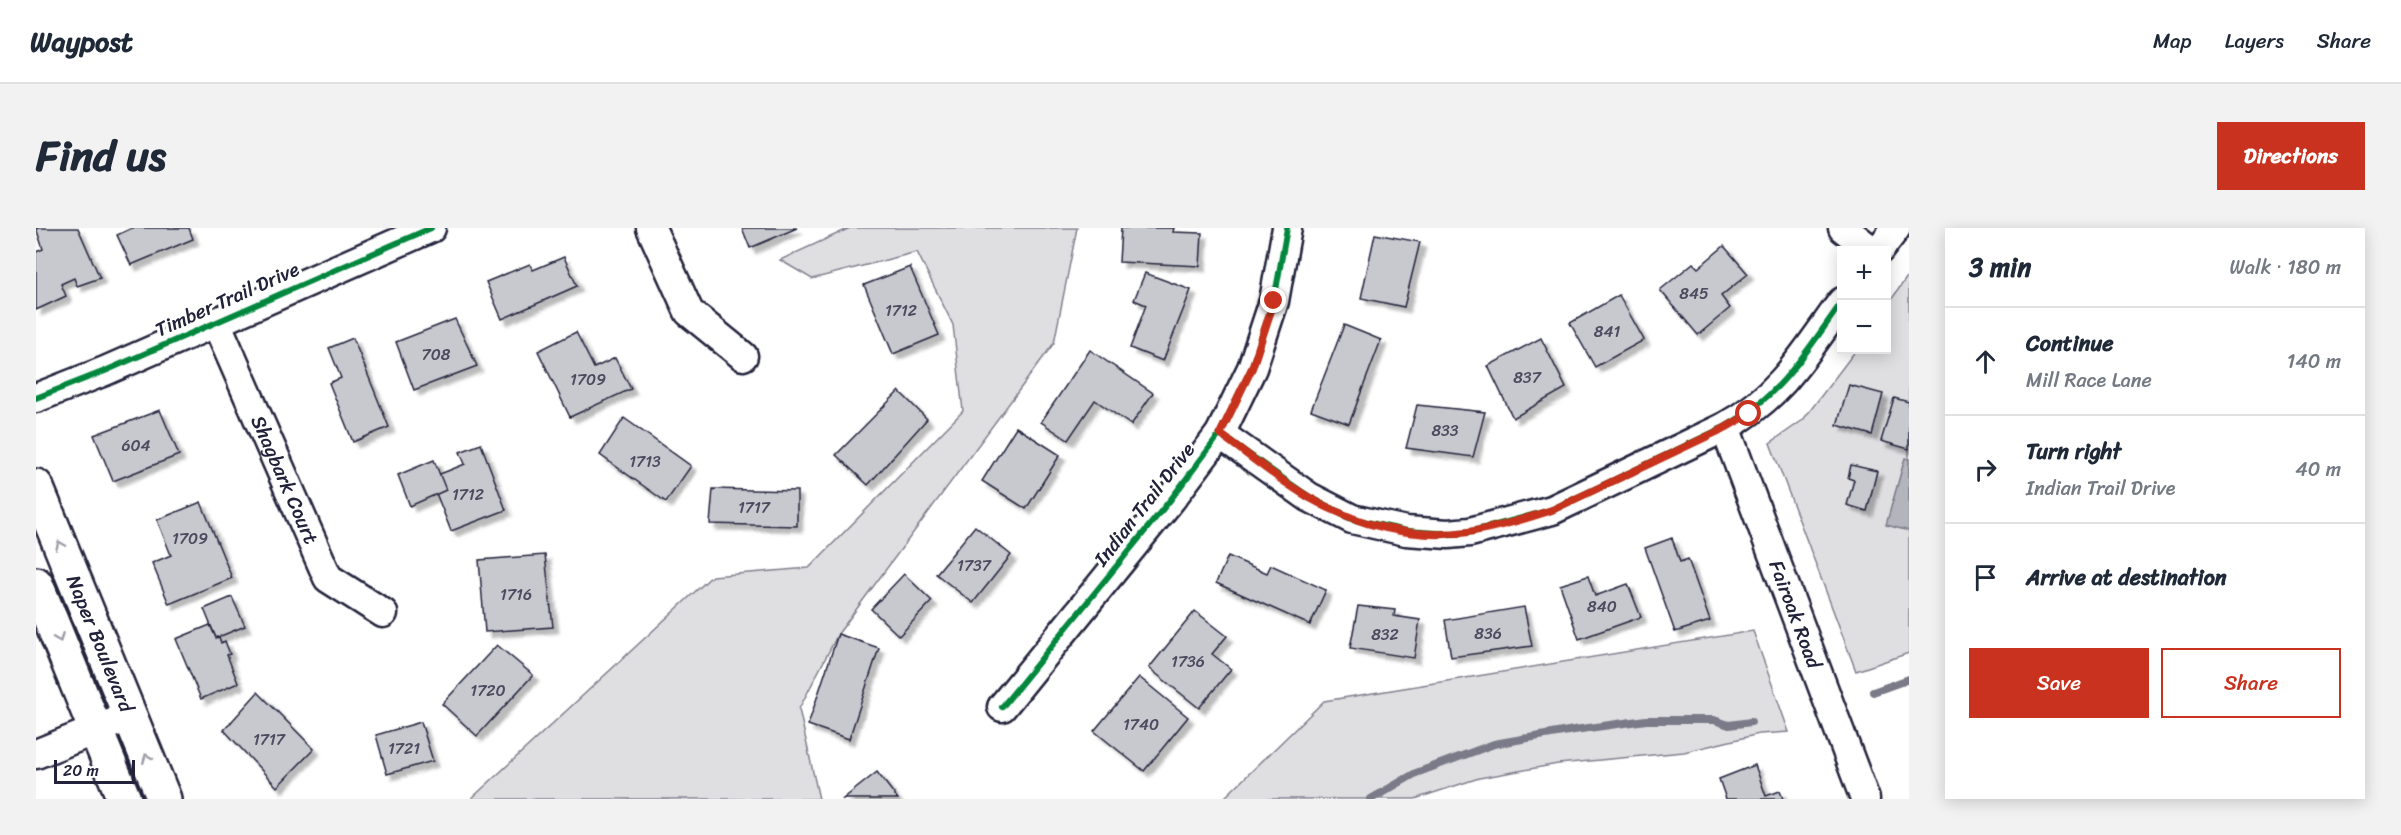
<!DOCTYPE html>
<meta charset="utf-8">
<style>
:root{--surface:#fff;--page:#f2f2f3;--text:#1f2937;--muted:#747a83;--line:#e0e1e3;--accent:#c8321e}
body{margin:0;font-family:Sriracha,sans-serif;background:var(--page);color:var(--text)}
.controls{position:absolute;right:18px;top:18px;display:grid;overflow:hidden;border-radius:0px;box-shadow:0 3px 15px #0003}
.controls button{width:54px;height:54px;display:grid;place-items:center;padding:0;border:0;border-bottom:2px solid var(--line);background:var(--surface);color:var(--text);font:30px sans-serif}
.scale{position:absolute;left:18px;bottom:15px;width:81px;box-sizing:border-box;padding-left:6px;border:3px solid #22223b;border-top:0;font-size:16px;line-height:21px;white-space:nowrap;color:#22223b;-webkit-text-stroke:4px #fff;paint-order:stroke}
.stop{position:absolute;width:18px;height:18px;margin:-14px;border:4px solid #c8321e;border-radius:50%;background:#fff}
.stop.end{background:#c8321e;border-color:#fff;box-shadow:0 2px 6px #0008}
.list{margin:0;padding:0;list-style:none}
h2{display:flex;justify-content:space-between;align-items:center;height:78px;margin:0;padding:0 24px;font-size:26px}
h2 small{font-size:20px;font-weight:400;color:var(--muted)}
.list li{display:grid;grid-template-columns:39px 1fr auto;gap:18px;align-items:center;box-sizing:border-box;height:108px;padding:0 24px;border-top:2px solid var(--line)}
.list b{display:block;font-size:22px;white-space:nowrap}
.list p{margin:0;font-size:20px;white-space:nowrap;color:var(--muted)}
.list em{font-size:20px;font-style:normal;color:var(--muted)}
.actions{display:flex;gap:12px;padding:18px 24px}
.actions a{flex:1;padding:14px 0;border:2px solid var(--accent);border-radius:0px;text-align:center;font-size:21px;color:var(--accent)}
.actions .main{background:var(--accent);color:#fff}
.icon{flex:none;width:33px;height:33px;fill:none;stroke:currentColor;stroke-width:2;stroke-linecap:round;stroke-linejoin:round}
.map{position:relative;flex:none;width:1873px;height:571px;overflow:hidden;border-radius:0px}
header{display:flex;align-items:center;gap:36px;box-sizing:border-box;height:84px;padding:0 30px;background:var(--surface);border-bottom:2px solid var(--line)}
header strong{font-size:28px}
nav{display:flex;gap:33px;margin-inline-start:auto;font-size:21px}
.intro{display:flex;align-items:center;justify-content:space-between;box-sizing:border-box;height:144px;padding:0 36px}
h1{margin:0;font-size:42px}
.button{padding:15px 27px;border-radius:0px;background:var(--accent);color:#fff;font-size:21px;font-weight:700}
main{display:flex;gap:36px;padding:0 36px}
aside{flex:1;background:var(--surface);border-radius:0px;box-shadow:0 3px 15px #0003}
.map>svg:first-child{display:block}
.green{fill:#dfdfe2;stroke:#80808e;stroke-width:1.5}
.water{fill:#b4b4bc;stroke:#7a7a88;stroke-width:1.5}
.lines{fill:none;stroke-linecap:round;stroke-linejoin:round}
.stream{stroke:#7a7a88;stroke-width:8}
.building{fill:#c8c8cf;stroke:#22223b;stroke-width:1.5;filter:url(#shadow)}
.street-casing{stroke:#22223b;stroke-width:33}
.secondary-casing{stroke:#22223b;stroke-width:38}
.street{stroke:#fff;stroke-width:28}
.secondary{stroke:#fff;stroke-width:33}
.cycleway-casing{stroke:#fff;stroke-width:10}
.cycleway{stroke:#00873e;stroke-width:6}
.oneway{stroke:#9c9ca7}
.route{stroke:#c8321e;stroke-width:8}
.labels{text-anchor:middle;stroke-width:6;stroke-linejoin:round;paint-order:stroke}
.number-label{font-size:16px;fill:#4c4c60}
.street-label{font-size:20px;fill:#22223b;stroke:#fff}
</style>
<header>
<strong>Waypost</strong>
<nav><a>Map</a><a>Layers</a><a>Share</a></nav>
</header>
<div class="intro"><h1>Find us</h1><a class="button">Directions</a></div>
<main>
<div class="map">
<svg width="1873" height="571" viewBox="0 0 1873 571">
<defs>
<filter id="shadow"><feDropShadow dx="5.5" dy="5.5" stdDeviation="1.5" flood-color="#0004"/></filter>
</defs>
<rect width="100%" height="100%" fill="#fff"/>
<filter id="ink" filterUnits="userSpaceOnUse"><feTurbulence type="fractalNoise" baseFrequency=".0167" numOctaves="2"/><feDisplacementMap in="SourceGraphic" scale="12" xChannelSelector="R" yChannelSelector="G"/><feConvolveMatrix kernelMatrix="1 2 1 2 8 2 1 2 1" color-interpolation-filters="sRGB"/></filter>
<g filter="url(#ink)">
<!-- green -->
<g class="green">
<path d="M814,0H1041L1018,115L802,406L763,481L783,571H435L676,348L773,340L927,183L917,97L881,24L776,51L744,32Z"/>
<path d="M1873,46V425L1820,443L1734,215L1767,192L1820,122H1850L1851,78Z"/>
<path d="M1717,403L1753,504L1723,506L1648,524L1522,536L1443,550L1379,571H1187L1288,473Z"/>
</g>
<!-- water -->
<path class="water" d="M1869,230L1873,231V303L1850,297Z"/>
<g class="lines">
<!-- stream -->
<g class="stream">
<path d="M1837,464L1873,451"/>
<path d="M1335,571L1380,545L1458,516L1538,502L1610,492H1678L1693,497L1715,494"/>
</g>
</g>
<!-- building -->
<g class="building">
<path d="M0,0H42L64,50L41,58L38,50L25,56L30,68L0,82V24L7,21Z"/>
<path d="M96,0H153L157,11L95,37L81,7Z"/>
<path d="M706,0H761L714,20Z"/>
<path d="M1085,0H1138L1137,4L1166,5L1164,38L1083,34Z"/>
<path d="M1339,6L1384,14L1368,79L1325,70Z"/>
<path d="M1688,18L1712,46L1685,68L1694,80L1662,107L1624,62L1657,35L1662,40Z"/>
<path d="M528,29L541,58L466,91L450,54L494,36L497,42Z"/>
<path d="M874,39L903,107L857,126L828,57Z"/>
<path d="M1109,45L1155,62L1127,133L1094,120L1110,77L1098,72Z"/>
<path d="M1583,67L1608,112L1559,139L1534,95Z"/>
<path d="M419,91L441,138L378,162L360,114Z"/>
<path d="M1308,97L1345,112L1313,196L1275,182Z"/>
<path d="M540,104L558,140L579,130L595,161L534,189L502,123Z"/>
<path d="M317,110L353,199L317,214L293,155L305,150L293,120Z"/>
<path d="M1505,110L1530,160L1477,190L1452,138Z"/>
<path d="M1054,122L1117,165L1095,197L1059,172L1032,212L1005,194Z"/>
<path d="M1813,157L1847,166L1836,207L1801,197Z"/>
<path d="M863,163L891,191L832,257L800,227Z"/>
<path d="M1858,170L1873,174V221L1845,213Z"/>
<path d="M1381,177L1449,184L1437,229L1370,220Z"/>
<path d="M124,182L143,227L77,253L58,207Z"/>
<path d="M588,190L655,238L630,274L564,227Z"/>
<path d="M980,199L1024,227L990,281L946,253Z"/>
<path d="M445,216L470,282L415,303L394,250L429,236L424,224Z"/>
<path d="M398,232L410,262L374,278L362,247Z"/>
<path d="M1815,237L1841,243L1831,283L1811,277L1818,252L1812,250Z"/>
<path d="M677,261L761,263V298L674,296Z"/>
<path d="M165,274L196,350L133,376L116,335L135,327L121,292Z"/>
<path d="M939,298L975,327L937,375L900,346Z"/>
<path d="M1636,310L1644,334L1652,331L1674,393L1639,404L1609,320Z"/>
<path d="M509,327L517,399L449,404L443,332Z"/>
<path d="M1192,328L1231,345L1235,337L1290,362L1274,397L1180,355Z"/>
<path d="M868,346L896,373L863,408L835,381Z"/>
<path d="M1552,348L1559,368L1592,356L1605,389L1543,411L1524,357Z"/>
<path d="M196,369L209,398L180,410L168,381Z"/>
<path d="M1322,378L1359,382L1358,388L1384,392L1378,430L1314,420Z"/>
<path d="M1488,379L1496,418L1415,429L1409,392Z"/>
<path d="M1159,383L1191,408L1176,426L1195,441L1163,480L1113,440Z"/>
<path d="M174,397L180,410L183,409L185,415L189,413L194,426L191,427L202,455L165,471L140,411Z"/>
<path d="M802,406L843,420L813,511L772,497Z"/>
<path d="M461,417L497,447L441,508L406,476Z"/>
<path d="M1103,449L1152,489L1108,543L1058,503Z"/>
<path d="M222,464L278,521L241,559L188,502Z"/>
<path d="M385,494L397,533L351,546L340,507Z"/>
<path d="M1719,537L1730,568L1744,563L1747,571H1690L1683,551Z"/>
<path d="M841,544L862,571H807Z"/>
</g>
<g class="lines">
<defs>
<g id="street">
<path d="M615,0L653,84L707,128"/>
<path d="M1807,0L1835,22"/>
<path d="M1843,22L1860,0"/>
<path id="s1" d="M180,94L292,350L347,385"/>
<path d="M0,170L69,143L395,0"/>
<path id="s2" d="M1689,199L1829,571"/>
<path d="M1184,206L1273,269L1316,291L1370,303L1412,306L1434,304L1516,282L1689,199C1745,168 1769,125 1806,74"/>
<path d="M966,479L1135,271L1184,206L1216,140L1238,73L1251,0"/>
<path d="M0,526L94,488"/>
</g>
<g id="secondary">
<path id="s3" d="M0,258L128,571"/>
<path d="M0,356L88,571"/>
</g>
</defs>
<!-- street casing -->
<use href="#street" class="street-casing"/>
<!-- secondary casing -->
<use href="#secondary" class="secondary-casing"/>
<!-- street -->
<use href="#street" class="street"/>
<!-- secondary -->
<use href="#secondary" class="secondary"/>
<defs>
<g id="cycleway">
<path d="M0,170L69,143L395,0"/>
<path d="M1184,206L1273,269L1316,291L1370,303L1412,306L1434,304L1516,282L1689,199C1745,168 1769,125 1806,74"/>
<path d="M966,479L1135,271L1184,206L1216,140L1238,73L1251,0"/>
</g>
</defs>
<!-- cycleway casing -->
<use href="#cycleway" class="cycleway-casing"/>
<!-- cycleway -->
<use href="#cycleway" class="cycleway"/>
</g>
<!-- one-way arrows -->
<defs><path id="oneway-chevron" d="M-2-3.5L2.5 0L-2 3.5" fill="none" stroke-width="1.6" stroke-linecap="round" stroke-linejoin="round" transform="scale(1.5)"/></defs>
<g class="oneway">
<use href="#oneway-chevron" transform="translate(24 317) rotate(-112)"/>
<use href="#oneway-chevron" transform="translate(23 410) rotate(67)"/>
<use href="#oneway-chevron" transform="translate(111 530) rotate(-112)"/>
</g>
</g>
<g class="lines" filter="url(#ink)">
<!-- route -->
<path class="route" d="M1238,73L1216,140L1184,206C1213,227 1242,252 1274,270C1321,297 1377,312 1432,304C1460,300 1489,291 1516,282L1689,200L1713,186"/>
</g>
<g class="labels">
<!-- number labels -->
<g class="number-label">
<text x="1658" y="71">845</text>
<text x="865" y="88">1712</text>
<text x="1571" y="109">841</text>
<text x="400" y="132">708</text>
<text x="1491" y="155">837</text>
<text x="552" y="157">1709</text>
<text x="1409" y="208">833</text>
<text x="100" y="223">604</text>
<text x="609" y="239">1713</text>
<text x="432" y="272">1712</text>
<text x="718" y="285">1717</text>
<text x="154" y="316">1709</text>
<text x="938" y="343">1737</text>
<text x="480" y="372">1716</text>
<text x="1566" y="384">840</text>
<text x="1452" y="411">836</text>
<text x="1349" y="412">832</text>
<text x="1152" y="439">1736</text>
<text x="452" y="468">1720</text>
<text x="1105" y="502">1740</text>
<text x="233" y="517">1717</text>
<text x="368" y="526">1721</text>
</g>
<!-- street labels -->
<g class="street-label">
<text transform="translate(191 71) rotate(-24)" y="7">Timber Trail Drive</text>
<text dy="7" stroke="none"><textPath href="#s1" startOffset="172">Shagbark Court</textPath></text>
<text transform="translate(1108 276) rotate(-52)" y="7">Indian Trail Drive</text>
<text dy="7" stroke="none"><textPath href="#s2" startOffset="200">Fairoak Road</textPath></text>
<text dy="7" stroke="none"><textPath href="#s3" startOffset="170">Naper Boulevard</textPath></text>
</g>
</g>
</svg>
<div class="controls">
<button>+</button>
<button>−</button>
</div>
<div class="scale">20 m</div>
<div class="stop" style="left:1713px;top:186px"></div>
<div class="stop end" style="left:1238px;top:73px"></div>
</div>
<aside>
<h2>3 min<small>Walk · 180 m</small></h2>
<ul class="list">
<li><svg class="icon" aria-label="ahead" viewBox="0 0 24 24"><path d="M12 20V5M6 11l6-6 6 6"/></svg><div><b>Continue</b><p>Mill Race Lane</p></div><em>140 m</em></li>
<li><svg class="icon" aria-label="right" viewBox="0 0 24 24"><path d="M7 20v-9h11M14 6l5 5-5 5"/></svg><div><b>Turn right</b><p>Indian Trail Drive</p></div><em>40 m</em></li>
<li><svg class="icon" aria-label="arrive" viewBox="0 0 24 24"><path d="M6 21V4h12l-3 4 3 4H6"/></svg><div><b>Arrive at destination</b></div></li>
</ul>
<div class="actions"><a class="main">Save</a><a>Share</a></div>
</aside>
</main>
